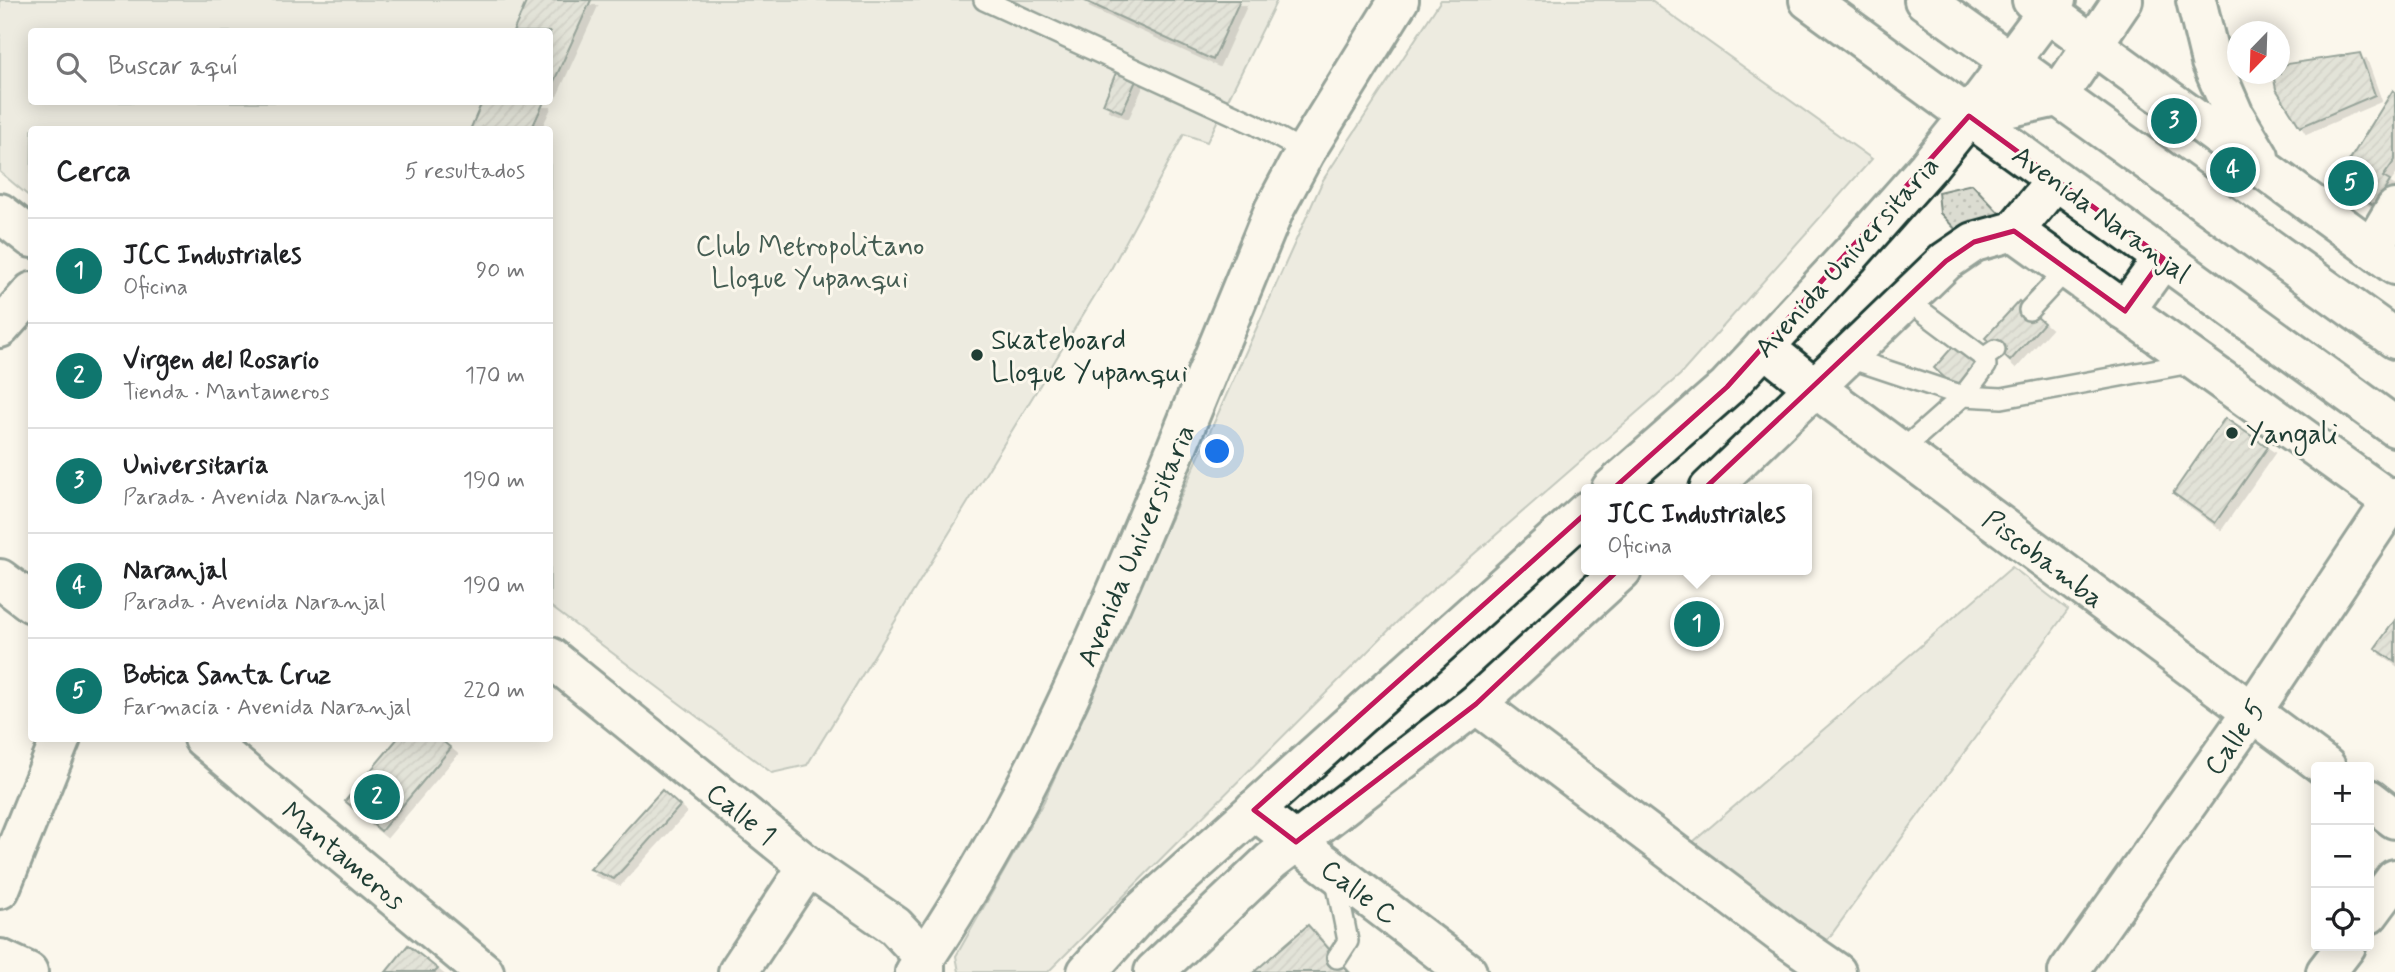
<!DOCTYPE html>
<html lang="es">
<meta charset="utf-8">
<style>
:root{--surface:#fff;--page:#f6f6f6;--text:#202124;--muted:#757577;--line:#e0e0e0;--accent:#0f766e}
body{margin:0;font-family:Mynerve,sans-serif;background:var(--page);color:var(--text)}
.controls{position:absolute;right:21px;bottom:21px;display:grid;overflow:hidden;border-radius:7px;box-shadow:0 4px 18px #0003}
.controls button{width:63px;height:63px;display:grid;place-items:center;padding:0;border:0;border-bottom:2px solid var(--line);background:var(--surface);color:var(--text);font:35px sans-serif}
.compass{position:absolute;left:2227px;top:21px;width:63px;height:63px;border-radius:50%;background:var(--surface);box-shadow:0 4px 18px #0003;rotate:203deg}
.you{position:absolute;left:1218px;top:452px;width:24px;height:24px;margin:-18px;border:5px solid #fff;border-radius:50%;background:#1a73e8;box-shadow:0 0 0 10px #1a73e833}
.badge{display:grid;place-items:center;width:46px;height:46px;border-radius:50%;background:var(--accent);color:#fff;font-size:23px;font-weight:700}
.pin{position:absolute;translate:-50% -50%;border:4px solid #fff;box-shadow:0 2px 7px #0006}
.popup{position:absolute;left:1581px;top:484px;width:231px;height:91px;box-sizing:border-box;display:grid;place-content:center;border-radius:7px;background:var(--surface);filter:drop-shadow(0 2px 5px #0005);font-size:23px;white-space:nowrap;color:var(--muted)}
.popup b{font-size:26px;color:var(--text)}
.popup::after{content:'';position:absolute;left:50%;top:100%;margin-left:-14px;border:14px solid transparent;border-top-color:var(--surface)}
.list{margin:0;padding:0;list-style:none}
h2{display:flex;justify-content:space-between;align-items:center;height:91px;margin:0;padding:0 28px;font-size:30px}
h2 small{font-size:23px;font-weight:400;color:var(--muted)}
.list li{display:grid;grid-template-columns:46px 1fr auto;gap:21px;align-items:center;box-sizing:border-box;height:105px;padding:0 28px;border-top:2px solid var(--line)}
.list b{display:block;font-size:26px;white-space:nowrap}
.list p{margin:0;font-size:23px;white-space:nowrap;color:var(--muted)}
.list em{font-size:23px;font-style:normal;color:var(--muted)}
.icon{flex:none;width:38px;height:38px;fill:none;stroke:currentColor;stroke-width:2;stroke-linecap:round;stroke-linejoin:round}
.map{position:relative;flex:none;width:2395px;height:972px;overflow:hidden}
.search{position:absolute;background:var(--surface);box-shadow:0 4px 18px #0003;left:28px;top:28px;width:525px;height:77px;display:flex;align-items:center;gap:18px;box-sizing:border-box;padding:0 24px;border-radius:7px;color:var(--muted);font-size:26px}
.panel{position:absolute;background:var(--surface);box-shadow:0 4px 18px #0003;left:28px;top:126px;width:525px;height:616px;border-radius:7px}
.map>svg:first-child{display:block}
.grass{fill:url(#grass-dots);stroke:#7d8c82;stroke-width:2}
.park{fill:#dbdcd1;stroke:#7d8c82;stroke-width:2;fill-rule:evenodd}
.building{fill:url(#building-hatch);stroke:#1f3d34;stroke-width:2;filter:url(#shadow)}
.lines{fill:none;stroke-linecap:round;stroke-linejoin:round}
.service-casing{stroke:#1f3d34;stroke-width:24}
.minor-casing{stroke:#1f3d34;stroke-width:44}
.tertiary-casing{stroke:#1f3d34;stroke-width:44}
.secondary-casing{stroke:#1f3d34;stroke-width:44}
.primary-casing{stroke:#1f3d34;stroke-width:44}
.trunk-casing{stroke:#1f3d34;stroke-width:44}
.service{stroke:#fbf7ec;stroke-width:19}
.minor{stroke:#fbf7ec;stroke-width:38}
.tertiary{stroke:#fbf7ec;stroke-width:38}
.secondary{stroke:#fbf7ec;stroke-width:38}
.primary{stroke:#fbf7ec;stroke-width:38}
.trunk{stroke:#fbf7ec;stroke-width:38}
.marked{fill:none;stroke:#c2185b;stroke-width:5;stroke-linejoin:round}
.poi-dot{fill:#1f3d34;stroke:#fbf7ec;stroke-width:2.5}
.labels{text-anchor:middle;stroke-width:6;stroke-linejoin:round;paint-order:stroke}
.street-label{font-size:28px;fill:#1f3d34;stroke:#fbf7ec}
.park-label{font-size:28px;fill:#455d53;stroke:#fbf7ec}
.poi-label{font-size:28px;fill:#1f3d34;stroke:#fbf7ec;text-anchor:start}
</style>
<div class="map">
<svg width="2395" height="972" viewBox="0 0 2395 972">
<defs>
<pattern id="grass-dots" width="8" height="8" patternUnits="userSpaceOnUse" patternTransform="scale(1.75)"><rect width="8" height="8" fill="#dbdcd1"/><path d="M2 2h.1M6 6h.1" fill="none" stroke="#bcbeb4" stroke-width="1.8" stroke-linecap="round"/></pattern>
<pattern id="building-hatch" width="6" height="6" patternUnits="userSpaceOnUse" patternTransform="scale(1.75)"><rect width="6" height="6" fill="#c4c9be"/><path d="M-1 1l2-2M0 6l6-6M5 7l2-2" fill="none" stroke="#9fa49b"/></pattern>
<filter id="shadow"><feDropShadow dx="6" dy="6" stdDeviation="0" flood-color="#0004"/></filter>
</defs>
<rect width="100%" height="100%" fill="#fbf7ec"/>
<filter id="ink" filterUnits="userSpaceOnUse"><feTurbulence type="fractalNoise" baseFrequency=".0143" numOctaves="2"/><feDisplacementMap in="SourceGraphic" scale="14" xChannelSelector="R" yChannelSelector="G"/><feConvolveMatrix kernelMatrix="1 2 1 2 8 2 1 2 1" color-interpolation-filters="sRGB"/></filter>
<g filter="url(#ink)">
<!-- grass -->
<path class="grass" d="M1972,184L2001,215L1959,233L1940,213L1938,192Z"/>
<!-- park -->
<g class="park">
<path d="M0,0H1277L1207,142L1184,134L1111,269L807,765L772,773L550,606V130H32L31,198L0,172ZM32,32H550V102H32Z"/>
<path d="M1441,0H1650L1872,159L1680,375L1406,613L1048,972H959L956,956L1044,801L1323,180Z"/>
<path d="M2012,567L2068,610L1823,946L1686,848Z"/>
</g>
<!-- building -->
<g class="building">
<path d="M527,0H591L550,90V32H513Z"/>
<path d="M1083,0H1240L1213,60Z"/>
<path d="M2360,53L2375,95L2300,127L2276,89L2273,74H2280V65Z"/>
<path d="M1120,63L1140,72L1122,112L1103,104Z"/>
<path d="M2393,90L2395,92V160L2383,177L2390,181L2375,206L2336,182Z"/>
<path d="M482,102H544L531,130H470Z"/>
<path d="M2019,301L2044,323L2010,361L1985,338Z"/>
<path d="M1957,342L1983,365L1959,391L1934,368Z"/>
<path d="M2225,418L2268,447L2215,523L2173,493Z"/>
<path d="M2395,620V662L2375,648Z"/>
<path d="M398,738H439L451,748L381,831L345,801Z"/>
<path d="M662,790L680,806L614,879L590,869Z"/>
<path d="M1308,925L1349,972H1254Z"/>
<path d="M408,945L438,969L435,972H386Z"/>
</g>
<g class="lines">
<defs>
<g id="service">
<path d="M984,0L1254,124L1305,152"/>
<path d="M1907,300L1979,354L1985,357L1995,350"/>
<path d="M2029,310L2067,269"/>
<path d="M1846,357L1963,396L2002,398L2196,362"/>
<path d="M1901,451L1963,396L1986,366L1985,357"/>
<path d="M1335,876L1348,941L1337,958"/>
</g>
<g id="minor">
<path d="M2372,248L2395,209"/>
<path d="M0,328L32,292"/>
<path d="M1764,347L1814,387L2326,767"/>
<path d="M0,579L32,603"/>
<path d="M1476,704L1784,936L1836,972"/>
<path d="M203,738L484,972"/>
<path d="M2369,799L2395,819"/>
<path d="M1254,810L1467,972"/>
<path d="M0,889L61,738"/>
<path d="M2369,914L2395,879"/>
<path d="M0,959L28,972"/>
<path d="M2068,972L2252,712L2395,497"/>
<path d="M2326,972L2346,946"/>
</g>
<g id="tertiary">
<path d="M0,213L32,238"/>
<path d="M550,657L808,866L895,926L925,958V972"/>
</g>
<g id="secondary">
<path d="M2032,0L2395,265"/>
<path d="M2196,0L2211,62L2234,115L2259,157"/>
<path d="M2014,231L2395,504"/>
<path d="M1709,489L1946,261L1974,242L2014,231L2056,180"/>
<path d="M738,972L808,866"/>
<path d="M1154,972L1271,861L1476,704L1622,570"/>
</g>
<g id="primary">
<path d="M1611,489L1727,387L1850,255L1928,167L1969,116L2056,0"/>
<path d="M915,972C1014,830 1085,669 1151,510C1192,410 1233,310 1274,210L1305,152L1399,0"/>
<path d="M1087,972L1140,913L1587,511"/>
</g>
<g id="trunk">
<path d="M1809,0L2395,427"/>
<path d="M1924,0L2395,339"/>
<path d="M1969,116L2057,97L2123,0"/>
<path d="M2125,311L2163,258"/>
</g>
</defs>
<!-- service casing -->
<use href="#service" class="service-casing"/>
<!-- minor casing -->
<use href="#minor" class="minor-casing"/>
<!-- tertiary casing -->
<use href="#tertiary" class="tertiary-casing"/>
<!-- secondary casing -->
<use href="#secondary" class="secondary-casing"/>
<!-- primary casing -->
<use href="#primary" class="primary-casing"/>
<!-- trunk casing -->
<use href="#trunk" class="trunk-casing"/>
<!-- service -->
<use href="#service" class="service"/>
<!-- minor -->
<use href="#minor" class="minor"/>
<!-- tertiary -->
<use href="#tertiary" class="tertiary"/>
<!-- secondary -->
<use href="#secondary" class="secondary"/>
<!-- primary -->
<use href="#primary" class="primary"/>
<!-- trunk -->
<use href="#trunk" class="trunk"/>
</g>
</g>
<!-- marked area -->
<path d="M0 0H2395V972H0ZM1969,116L2163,258L2125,311L2014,231L1974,242L1946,261L1476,704L1296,842L1254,810L1727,387Z" fill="#fbf7ec" fill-opacity=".55" fill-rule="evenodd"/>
<path class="marked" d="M1969,116L2163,258L2125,311L2014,231L1974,242L1946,261L1476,704L1296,842L1254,810L1727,387Z"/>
<!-- markers -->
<g class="poi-dot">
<circle cx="977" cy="355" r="7"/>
<circle cx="2232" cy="433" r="7"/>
</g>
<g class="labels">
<!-- street labels -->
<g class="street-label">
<text transform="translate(2102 213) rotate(36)" y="10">Avenida Naranjal</text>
<text transform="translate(1846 256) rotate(-48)" y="10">Avenida Universitaria</text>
<text transform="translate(1135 545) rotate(-67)" y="10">Avenida Universitaria</text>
<text transform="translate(2044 558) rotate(37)" y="10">Piscobamba</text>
<text transform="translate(2234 737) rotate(-55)" y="10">Calle 5</text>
<text transform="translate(742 813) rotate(39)" y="10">Calle 1</text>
<text transform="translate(344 855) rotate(40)" y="10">Mantameros</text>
<text transform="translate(1360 891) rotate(37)" y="10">Calle C</text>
</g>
<!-- park labels -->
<g class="park-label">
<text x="810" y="255">Club Metropolitano<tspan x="810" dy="32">Lloque Yupanqui</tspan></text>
</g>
<!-- poi labels -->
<g class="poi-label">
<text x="991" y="349">Skateboard<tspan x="991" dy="32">Lloque Yupanqui</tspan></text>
<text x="2246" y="443">Yangali</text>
</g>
</g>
</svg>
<div class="controls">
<button>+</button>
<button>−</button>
<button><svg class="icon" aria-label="locate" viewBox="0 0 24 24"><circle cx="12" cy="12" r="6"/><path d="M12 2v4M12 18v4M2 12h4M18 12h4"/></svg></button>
</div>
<svg class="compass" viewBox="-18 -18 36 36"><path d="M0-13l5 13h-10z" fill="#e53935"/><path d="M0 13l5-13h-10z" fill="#757577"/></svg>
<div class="you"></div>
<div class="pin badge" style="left:1697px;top:624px">1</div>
<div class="popup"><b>JCC Industriales</b>Oficina</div>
<div class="pin badge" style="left:377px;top:797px">2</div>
<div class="pin badge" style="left:2174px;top:121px">3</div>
<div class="pin badge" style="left:2233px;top:170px">4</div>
<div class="pin badge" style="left:2351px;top:183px">5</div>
<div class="search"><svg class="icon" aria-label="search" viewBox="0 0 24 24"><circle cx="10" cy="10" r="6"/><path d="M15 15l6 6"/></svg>Buscar aquí</div>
<section class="panel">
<h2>Cerca<small>5 resultados</small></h2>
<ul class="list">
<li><span class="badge">1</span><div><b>JCC Industriales</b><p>Oficina</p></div><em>90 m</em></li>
<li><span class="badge">2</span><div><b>Virgen del Rosario</b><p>Tienda · Mantameros</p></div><em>170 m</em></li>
<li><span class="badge">3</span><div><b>Universitaria</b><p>Parada · Avenida Naranjal</p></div><em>190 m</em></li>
<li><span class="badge">4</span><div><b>Naranjal</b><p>Parada · Avenida Naranjal</p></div><em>190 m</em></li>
<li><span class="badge">5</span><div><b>Botica Santa Cruz</b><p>Farmacia · Avenida Naranjal</p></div><em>220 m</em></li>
</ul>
</section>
</div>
